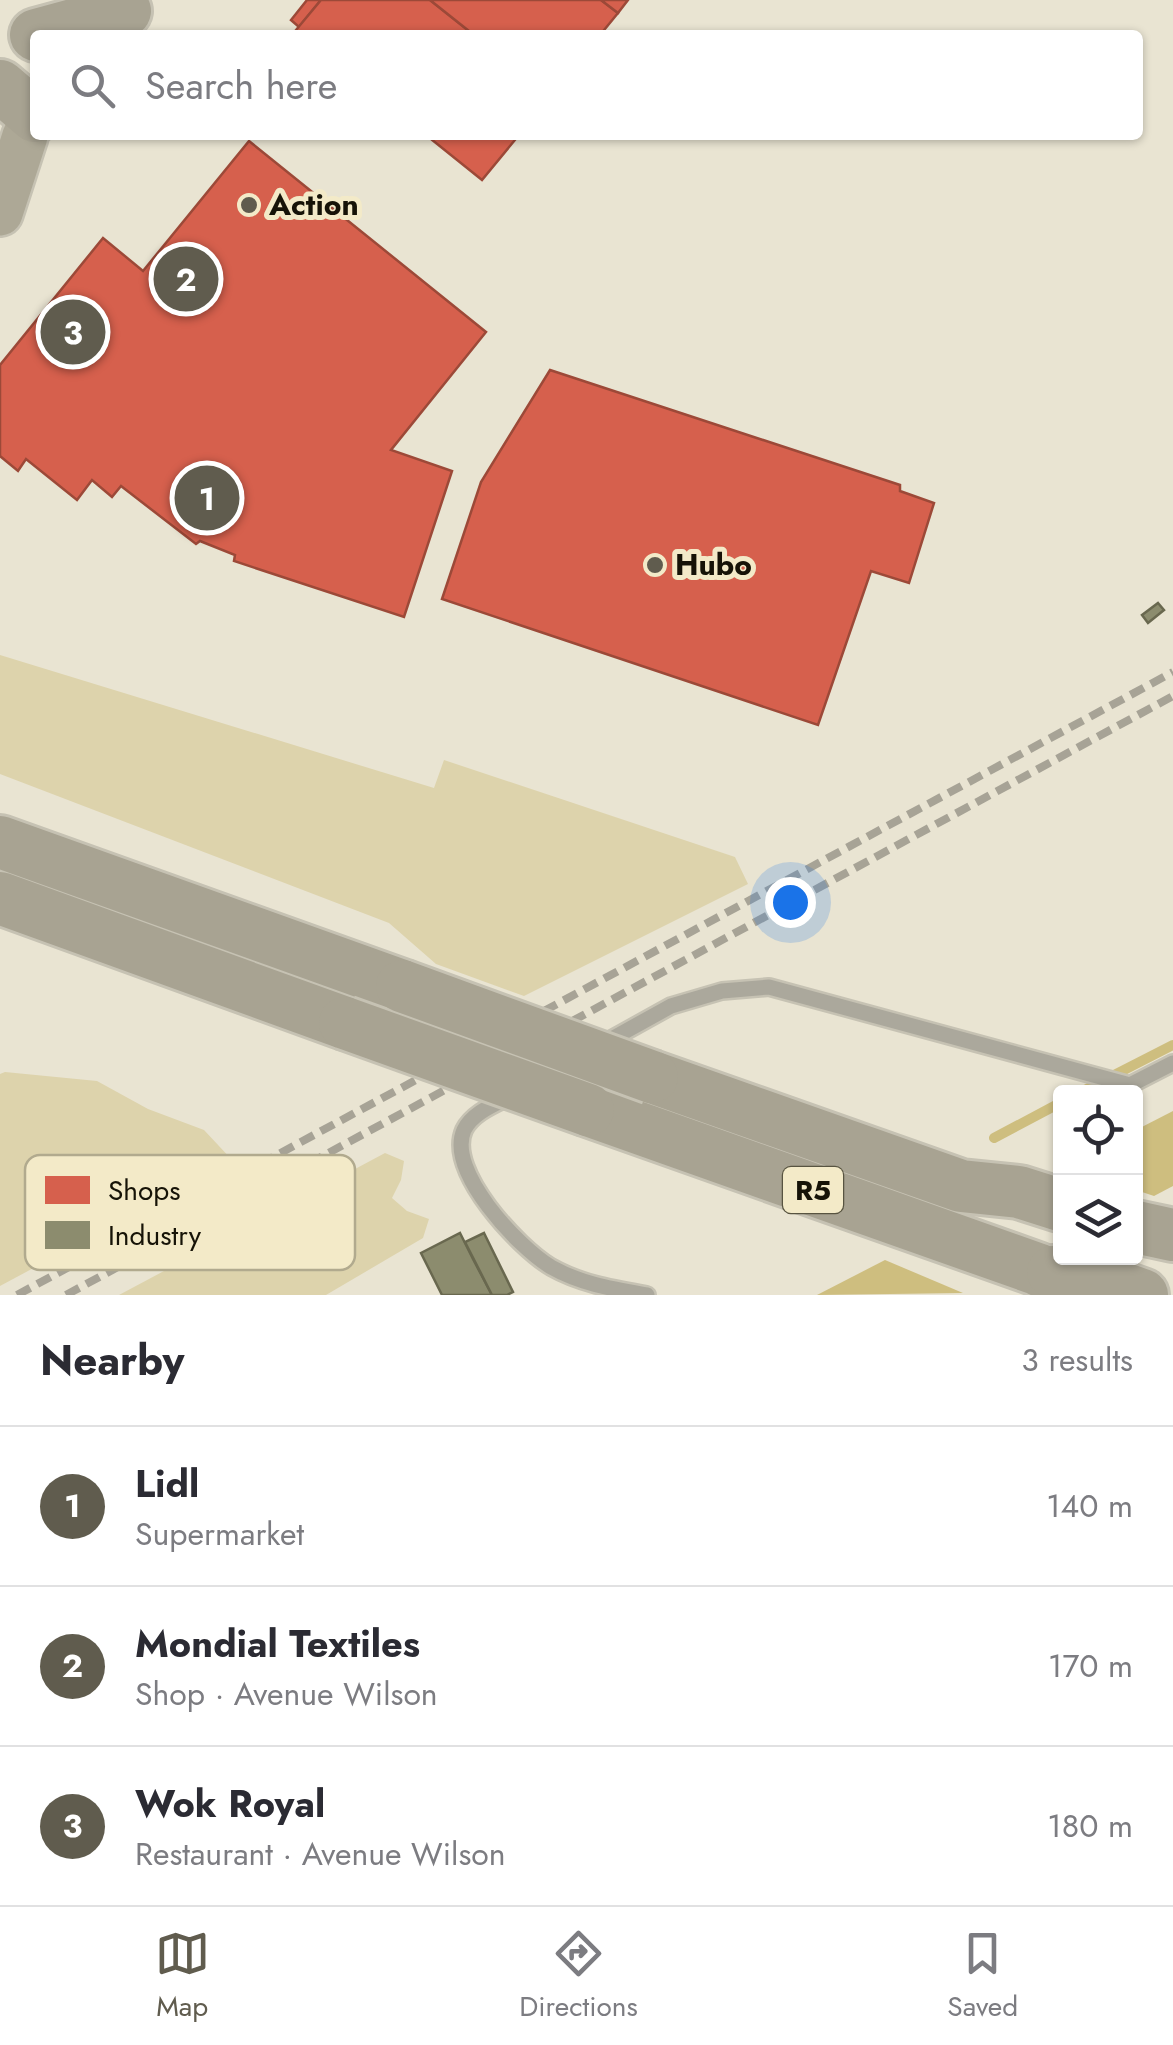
<!DOCTYPE html>
<meta charset="utf-8">
<style>
:root{--surface:#fff;--page:#f2f2f3;--text:#2b2b33;--muted:#7c7c81;--line:#e1e1e2;--accent:#605c4e}
body{margin:0;font-family:Jost,sans-serif;background:var(--page);color:var(--text)}
.controls{position:absolute;right:30px;bottom:30px;display:grid;overflow:hidden;border-radius:10px;box-shadow:0 2px 8px #0004}
.controls button{width:90px;height:90px;display:grid;place-items:center;padding:0;border:0;border-bottom:2px solid var(--line);background:var(--surface);color:var(--text);font:50px sans-serif}
.you{position:absolute;left:790px;top:902px;width:35px;height:35px;margin:-25px;border:8px solid #fff;border-radius:50%;background:#1a73e8;box-shadow:0 0 0 15px #1a73e833}
.badge{display:grid;place-items:center;width:65px;height:65px;border-radius:50%;background:var(--accent);color:#fff;font-size:32px;font-weight:700}
.pin{position:absolute;translate:-50% -50%;border:5px solid #fff;box-shadow:0 2px 10px #0006}
.list{margin:0;padding:0;list-style:none}
h2{display:flex;justify-content:space-between;align-items:center;height:130px;margin:0;padding:0 40px;font-size:42px}
h2 small{font-size:32px;font-weight:400;color:var(--muted)}
.list li{display:grid;grid-template-columns:65px 1fr auto;gap:30px;align-items:center;box-sizing:border-box;height:160px;padding:0 40px;border-top:2px solid var(--line)}
.list b{display:block;font-size:38px;white-space:nowrap}
.list p{margin:0;font-size:32px;white-space:nowrap;color:var(--muted)}
.list em{font-size:32px;font-style:normal;color:var(--muted)}
.icon{flex:none;width:55px;height:55px;fill:none;stroke:currentColor;stroke-width:2;stroke-linecap:round;stroke-linejoin:round}
.map{position:relative;flex:none;width:1173px;height:1295px;overflow:hidden}
.search{position:absolute;background:var(--surface);box-shadow:0 2px 8px #0004;left:30px;right:30px;top:30px;height:110px;display:flex;align-items:center;gap:25px;box-sizing:border-box;padding:0 35px;border-radius:10px;color:var(--muted);font-size:38px}
.sheet{height:610px;background:var(--surface)}
nav{display:flex;justify-content:space-around;align-items:center;box-sizing:border-box;height:140px;border-top:2px solid var(--line);background:var(--surface);font-size:28px;color:var(--muted)}
nav a{display:grid;justify-items:center;gap:5px}
nav .on{color:var(--accent)}
.map>svg:first-child{display:block}
.green{fill:#ddd3ac}
.water{fill:#cebe7f}
.shops{fill:#d6604d;stroke:#9c4938;stroke-width:2.5}
.industry{fill:#8c8c6e;stroke:#69684f;stroke-width:2.5}
.lines{fill:none;stroke-linecap:round;stroke-linejoin:round}
.stream{stroke:#cebe7f;stroke-width:10}
.service-casing{stroke:#c6c2b3;stroke-width:20}
.primary-casing{stroke:#c6c2b3;stroke-width:50}
.motorway-casing{stroke:#c6c2b3;stroke-width:58}
.service{stroke:#aba89c;stroke-width:15}
.primary{stroke:#ada896;stroke-width:45}
.motorway{stroke:#a8a392;stroke-width:52}
.rail{stroke:#a7a396;stroke-width:8;stroke-dasharray:15 8;stroke-linecap:butt}
.motorway-bridge-casing{stroke:#c6c2b3;stroke-width:58;stroke-linecap:butt}
.motorway-bridge{stroke:#a8a392;stroke-width:52}
.poi-dot{fill:#605c4e;stroke:#f3eac8;stroke-width:4}
.labels{text-anchor:middle;stroke-width:10;stroke-linejoin:round;paint-order:stroke}
.shield{fill:#f3eac8;stroke:#585441;stroke-width:2.5}
.shield-label{font-size:28px;font-weight:bold;fill:#161307}
.poi-label{font-size:30px;font-weight:bold;fill:#161307;stroke:#f3eac8;text-anchor:start}
.key{fill:#f3eac8;stroke:#b1aa8e;stroke-width:2.5}
.key-label{font-size:28px;fill:#161307}
</style>
<div class="map">
<svg width="1173" height="1295" viewBox="0 0 1173 1295">
<rect width="100%" height="100%" fill="#e9e4d2"/>
<!-- green -->
<g class="green">
<path d="M0,655L434,788L444,760L735,857L748,884L524,996L436,964L389,923L0,774Z"/>
<path d="M5,1072L97,1081L148,1109L204,1130L233,1161L0,1286V1074Z"/>
<path d="M385,1153L404,1161L401,1180L392,1198L407,1211L429,1219L423,1238L326,1295H119Z"/>
</g>
<!-- water -->
<g class="water">
<path d="M1173,1111V1186L1154,1196L1136,1190V1130Z"/>
<path d="M885,1260L963,1293L817,1295Z"/>
</g>
<!-- shops -->
<g class="shops">
<path d="M307,0H321L299,27L291,20Z"/>
<path d="M321,0H430L474,35H302L296,30Z"/>
<path d="M430,0H601L618,13L600,35H474Z"/>
<path d="M601,0H628L618,13Z"/>
<path d="M426,135H519L482,180Z"/>
<path d="M249,141L486,332L391,450L452,471L404,617L234,561L235,555L200,541L196,544L121,486L112,497L92,480L77,500L26,459L18,471L0,456V365L103,238L143,271Z"/>
<path d="M550,370L900,485V491L934,503L909,583L871,571L818,725L442,599L481,482Z"/>
</g>
<!-- industry -->
<g class="industry">
<path d="M1158,603L1164,610L1148,623L1142,615Z"/>
<path d="M460,1233L473,1259L492,1295H442L421,1253Z"/>
<path d="M484,1233L513,1292L507,1295H492L465,1242Z"/>
</g>
<g class="lines">
<!-- stream -->
<g class="stream">
<path d="M1081,1092L1173,1045"/>
<path d="M994,1138L1060,1103"/>
</g>
<defs>
<g id="service">
<path d="M599,1046L671,1006L722,991L769,987L1130,1085L1173,1063"/>
<path d="M513,1095C496,1104 473,1112 464,1130C446,1171 518,1247 551,1267C581,1284 613,1289 647,1295"/>
</g>
<path id="primary" d="M0,213L25,136"/>
<g id="motorway">
<path d="M36,35L125,11"/>
<path d="M0,86L35,116"/>
<path d="M0,842L402,986"/>
<path d="M0,898L345,1023"/>
<path d="M652,1077L961,1186L1019,1192L1060,1205"/>
<path d="M588,1110L1037,1269L1088,1295"/>
<path d="M1136,1227L1173,1235"/>
<path d="M1053,1272L1097,1279L1142,1295"/>
</g>
</defs>
<!-- service casing -->
<use href="#service" class="service-casing"/>
<!-- primary casing -->
<use href="#primary" class="primary-casing"/>
<!-- motorway casing -->
<use href="#motorway" class="motorway-casing"/>
<!-- service -->
<use href="#service" class="service"/>
<!-- primary -->
<use href="#primary" class="primary"/>
<!-- motorway -->
<use href="#motorway" class="motorway"/>
<!-- rail -->
<g class="rail">
<path d="M17,1295L1173,672"/>
<path d="M66,1295L1173,696"/>
</g>
<defs>
<g id="motorway-bridge">
<path d="M402,986L652,1077"/>
<path d="M345,1023L588,1110"/>
</g>
</defs>
<!-- motorway-bridge casing -->
<use href="#motorway-bridge" class="motorway-bridge-casing"/>
<!-- motorway-bridge -->
<use href="#motorway-bridge" class="motorway-bridge"/>
</g>
<!-- markers -->
<g class="poi-dot">
<circle cx="249" cy="205" r="10"/>
<circle cx="655" cy="565" r="10"/>
</g>
<g class="labels">
<!-- shield labels -->
<rect class="shield" x="783" y="1167" width="60" height="46" rx="8"/>
<g class="shield-label">
<text x="813" y="1200">R5</text>
</g>
<!-- poi labels -->
<g class="poi-label">
<text x="269" y="215">Action</text>
<text x="675" y="575">Hubo</text>
</g>
</g>
<!-- legend -->
<rect x="25" y="1155" width="330" height="115" rx="15" class="key"/>
<rect x="45" y="1176" width="45" height="28" fill="#d6604d"/>
<rect x="45" y="1221" width="45" height="28" fill="#8c8c6e"/>
<g class="key-label">
<text x="108" y="1200">Shops</text>
<text x="108" y="1245">Industry</text>
</g>
</svg>
<div class="controls">
<button><svg class="icon" aria-label="locate" viewBox="0 0 24 24"><circle cx="12" cy="12" r="6"/><path d="M12 2v4M12 18v4M2 12h4M18 12h4"/></svg></button>
<button><svg class="icon" aria-label="layers" viewBox="0 0 24 24"><path d="M12 4l9 5-9 5-9-5zM3 14l9 5 9-5"/></svg></button>
</div>
<div class="you"></div>
<div class="pin badge" style="left:207px;top:498px">1</div>
<div class="pin badge" style="left:186px;top:279px">2</div>
<div class="pin badge" style="left:73px;top:332px">3</div>
<div class="search"><svg class="icon" aria-label="search" viewBox="0 0 24 24"><circle cx="10" cy="10" r="6"/><path d="M15 15l6 6"/></svg>Search here</div>
</div>
<section class="sheet">
<h2>Nearby<small>3 results</small></h2>
<ul class="list">
<li><span class="badge">1</span><div><b>Lidl</b><p>Supermarket</p></div><em>140 m</em></li>
<li><span class="badge">2</span><div><b>Mondial Textiles</b><p>Shop · Avenue Wilson</p></div><em>170 m</em></li>
<li><span class="badge">3</span><div><b>Wok Royal</b><p>Restaurant · Avenue Wilson</p></div><em>180 m</em></li>
</ul>
</section>
<nav>
<a class="on"><svg class="icon" aria-label="map" viewBox="0 0 24 24"><path d="M3 6l6-2 6 2 6-2v14l-6 2-6-2-6 2zM9 4v14M15 6v14"/></svg>Map</a>
<a><svg class="icon" aria-label="directions" viewBox="0 0 24 24"><path d="M12 3l9 9-9 9-9-9zM9 14v-3h6M13 9l2 2-2 2"/></svg>Directions</a>
<a><svg class="icon" aria-label="saved" viewBox="0 0 24 24"><path d="M7 4h10v16l-5-4-5 4z"/></svg>Saved</a>
</nav>
